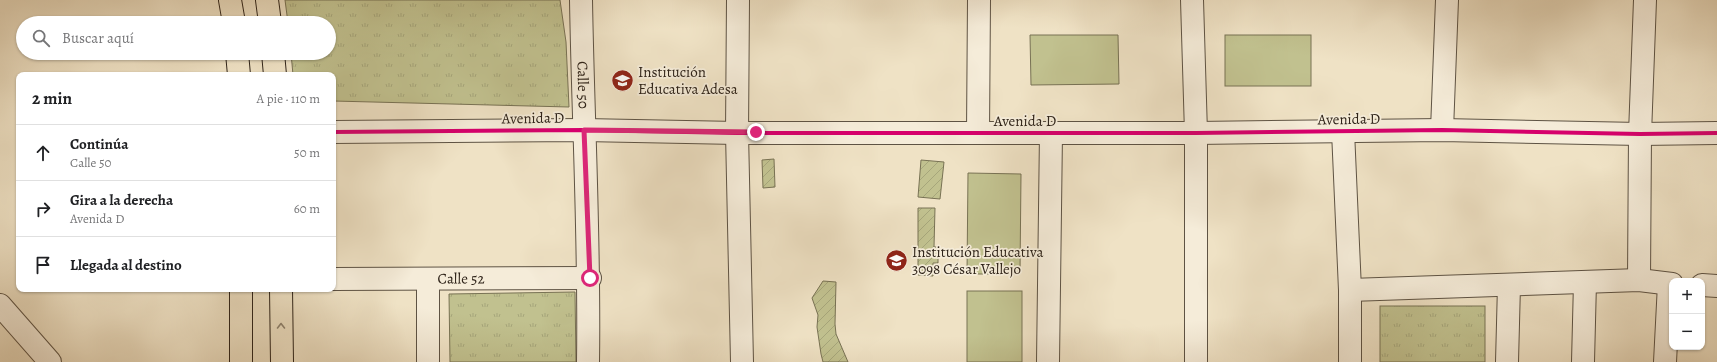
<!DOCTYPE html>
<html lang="es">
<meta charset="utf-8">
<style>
:root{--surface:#fff;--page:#f6f6f6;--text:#202124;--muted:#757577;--line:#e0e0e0}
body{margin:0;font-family:Alegreya,serif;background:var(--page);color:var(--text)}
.controls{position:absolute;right:12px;bottom:12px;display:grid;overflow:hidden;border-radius:8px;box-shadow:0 1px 3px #0004}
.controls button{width:36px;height:36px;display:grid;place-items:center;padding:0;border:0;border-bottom:1px solid var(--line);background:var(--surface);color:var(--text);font:20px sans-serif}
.stop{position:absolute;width:12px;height:12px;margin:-9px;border:3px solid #db2777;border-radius:50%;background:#fff}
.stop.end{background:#db2777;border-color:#fff;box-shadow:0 1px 4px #0008}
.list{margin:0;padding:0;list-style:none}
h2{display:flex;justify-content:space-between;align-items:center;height:52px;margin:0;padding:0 16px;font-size:17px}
h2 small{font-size:13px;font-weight:400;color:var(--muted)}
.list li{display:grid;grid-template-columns:26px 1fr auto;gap:12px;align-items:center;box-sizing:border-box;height:56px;padding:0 16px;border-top:1px solid var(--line)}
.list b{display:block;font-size:15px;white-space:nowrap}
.list p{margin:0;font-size:13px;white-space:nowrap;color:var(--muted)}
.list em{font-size:13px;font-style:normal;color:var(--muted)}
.icon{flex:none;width:22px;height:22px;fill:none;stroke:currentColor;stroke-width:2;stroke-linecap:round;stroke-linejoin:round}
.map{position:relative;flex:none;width:1717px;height:362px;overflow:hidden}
.search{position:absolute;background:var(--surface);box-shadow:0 1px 3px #0004;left:16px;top:16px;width:320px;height:44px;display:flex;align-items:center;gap:10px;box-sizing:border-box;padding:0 14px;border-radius:22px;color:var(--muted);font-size:15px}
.panel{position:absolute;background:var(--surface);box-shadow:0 1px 3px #0004;left:16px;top:72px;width:320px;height:220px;border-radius:8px}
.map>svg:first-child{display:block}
.grass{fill:#c1c18f;stroke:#787254}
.park{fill:url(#park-tufts);stroke:#787254}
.garden{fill:url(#garden-furrows);stroke:#787254}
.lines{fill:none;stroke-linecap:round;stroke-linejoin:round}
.minor-casing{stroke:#5e5344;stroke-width:24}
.primary-casing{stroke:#2e2319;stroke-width:24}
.minor{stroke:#f5ecd9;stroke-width:22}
.primary{stroke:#efe2c5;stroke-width:22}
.cycleway-casing{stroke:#f5ecd9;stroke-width:6}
.cycleway{stroke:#d6006c;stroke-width:4}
.oneway{stroke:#8e826f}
.route{stroke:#db2777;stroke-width:5}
.labels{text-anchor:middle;stroke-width:3.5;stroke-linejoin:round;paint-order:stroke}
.poi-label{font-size:15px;fill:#2e2319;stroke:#f5ecd9;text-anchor:start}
.street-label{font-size:15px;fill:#2e2319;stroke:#f5ecd9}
</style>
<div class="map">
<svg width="1717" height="362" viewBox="0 0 1717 362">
<defs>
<pattern id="park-tufts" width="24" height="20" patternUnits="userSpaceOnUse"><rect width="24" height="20" fill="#c1c18f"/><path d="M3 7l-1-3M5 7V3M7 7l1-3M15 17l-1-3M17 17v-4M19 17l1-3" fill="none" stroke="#a6a67b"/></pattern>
<pattern id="garden-furrows" width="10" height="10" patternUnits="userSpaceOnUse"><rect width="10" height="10" fill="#c1c18f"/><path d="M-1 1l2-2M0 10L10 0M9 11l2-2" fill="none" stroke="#a6a67b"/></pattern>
</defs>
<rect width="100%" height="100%" fill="#efe2c5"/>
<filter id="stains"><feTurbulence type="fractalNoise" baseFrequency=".005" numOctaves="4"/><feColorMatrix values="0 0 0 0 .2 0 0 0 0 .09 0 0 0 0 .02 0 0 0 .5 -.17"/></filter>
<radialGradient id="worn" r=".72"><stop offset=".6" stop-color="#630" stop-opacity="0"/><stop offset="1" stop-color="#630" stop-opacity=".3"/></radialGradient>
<!-- grass -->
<g class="grass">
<path d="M1030,35H1118L1119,84L1031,85Z"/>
<rect x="1225" y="35" width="86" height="51"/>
<path d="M968,173L1021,174L1020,274H967Z"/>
<rect x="967" y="291" width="55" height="71"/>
</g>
<!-- park -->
<g class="park">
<path d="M285,0H560L566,42L569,107L333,101V75H293L291,53H329V23H288Z"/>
<path d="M575,292L576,362H450L449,294Z"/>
<rect x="1380" y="306" width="105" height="56"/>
</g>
<!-- garden -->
<g class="garden">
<path d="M774,159L775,187L763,188L762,160Z"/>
<path d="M921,160L944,162L940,199L918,197Z"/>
<path d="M918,208H935L934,247H938V263H933V276L918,275Z"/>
<path d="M823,281L836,282L835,324L836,334L848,362H823L821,354L817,327L818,315L812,298Z"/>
</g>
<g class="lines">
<defs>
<g id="minor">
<path id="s1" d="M581,0C583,121 590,241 588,362"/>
<path d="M738,0L737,133L742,362"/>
<path d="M1192,0L1196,133V362"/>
<path d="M1442,130L1447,0"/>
<path d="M1343,131L1350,290V362"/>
<path d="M333,132L584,130L737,133H1196L1442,130L1640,134L1717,133"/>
<path d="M978,133L979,0"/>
<path id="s2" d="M333,279L590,278"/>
<path d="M1639,280L1640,134L1645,0"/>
<path d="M1702,285L1717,286"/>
<path d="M1350,290L1639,280L1672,284"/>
<path d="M0,305L50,362"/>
<path d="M428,362V279"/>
<path d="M1048,362L1051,133"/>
<path d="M1507,362L1509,285"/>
<path d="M1583,362L1585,282"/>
<path d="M1665,362L1669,284"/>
</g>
<g id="primary">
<path d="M230,0L234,23"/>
<path d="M267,0L270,23"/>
<path d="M237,53L239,75"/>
<path d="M273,53L275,75"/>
<path d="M281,289L282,362"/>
<path d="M241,362V289"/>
</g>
</defs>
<!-- minor casing -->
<use href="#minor" class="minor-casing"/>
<!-- primary casing -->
<use href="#primary" class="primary-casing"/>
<!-- minor -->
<use href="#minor" class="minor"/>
<!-- primary -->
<use href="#primary" class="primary"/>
<defs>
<path id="cycleway" d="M333,132L584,130L737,133H1196L1442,130L1640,134L1717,133"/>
</defs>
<!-- cycleway casing -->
<use href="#cycleway" class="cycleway-casing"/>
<!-- cycleway -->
<use href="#cycleway" class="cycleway"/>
</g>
<!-- one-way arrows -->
<defs><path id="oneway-chevron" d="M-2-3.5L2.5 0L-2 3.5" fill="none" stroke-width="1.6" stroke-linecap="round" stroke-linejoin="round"/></defs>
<use class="oneway" href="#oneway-chevron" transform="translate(281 326) rotate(-90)"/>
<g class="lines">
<!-- route -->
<path class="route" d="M590,278L584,130L756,132"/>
</g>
<!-- icons -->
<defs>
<symbol id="school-disc" viewBox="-11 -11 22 22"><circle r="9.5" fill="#8f2418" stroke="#f5ecd9"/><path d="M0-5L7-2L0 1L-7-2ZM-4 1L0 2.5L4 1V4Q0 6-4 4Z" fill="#fff"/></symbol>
</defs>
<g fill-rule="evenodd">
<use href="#school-disc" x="610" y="68" width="25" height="25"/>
<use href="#school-disc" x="884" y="248" width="25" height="25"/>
</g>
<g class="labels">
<!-- poi labels -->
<g class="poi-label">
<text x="638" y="77">Institución<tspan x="638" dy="17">Educativa Adesa</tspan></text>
<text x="912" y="257">Institución Educativa<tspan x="912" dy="17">3098 César Vallejo</tspan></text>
</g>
<!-- street labels -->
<g class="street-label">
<text dy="5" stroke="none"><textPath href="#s1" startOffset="85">Calle 50</textPath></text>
<text transform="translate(533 118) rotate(-1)" y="5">Avenida D</text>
<text transform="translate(1349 119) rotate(-1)" y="5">Avenida D</text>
<text x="1025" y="126">Avenida D</text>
<text dy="5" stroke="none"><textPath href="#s2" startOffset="128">Calle 52</textPath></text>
</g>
</g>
<rect width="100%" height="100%" filter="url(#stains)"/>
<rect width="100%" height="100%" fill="url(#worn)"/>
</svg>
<div class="controls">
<button>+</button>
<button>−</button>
</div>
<div class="stop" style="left:590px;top:278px"></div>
<div class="stop end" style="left:756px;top:132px"></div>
<div class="search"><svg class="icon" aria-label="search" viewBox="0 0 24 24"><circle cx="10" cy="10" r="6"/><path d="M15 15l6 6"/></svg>Buscar aquí</div>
<section class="panel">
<h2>2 min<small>A pie · 110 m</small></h2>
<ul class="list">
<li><svg class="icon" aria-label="ahead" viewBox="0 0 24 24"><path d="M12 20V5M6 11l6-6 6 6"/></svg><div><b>Continúa</b><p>Calle 50</p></div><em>50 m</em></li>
<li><svg class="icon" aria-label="right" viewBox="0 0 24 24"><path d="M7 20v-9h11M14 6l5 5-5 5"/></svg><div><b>Gira a la derecha</b><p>Avenida D</p></div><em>60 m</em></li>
<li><svg class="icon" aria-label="arrive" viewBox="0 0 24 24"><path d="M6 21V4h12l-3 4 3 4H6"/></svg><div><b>Llegada al destino</b></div></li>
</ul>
</section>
</div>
